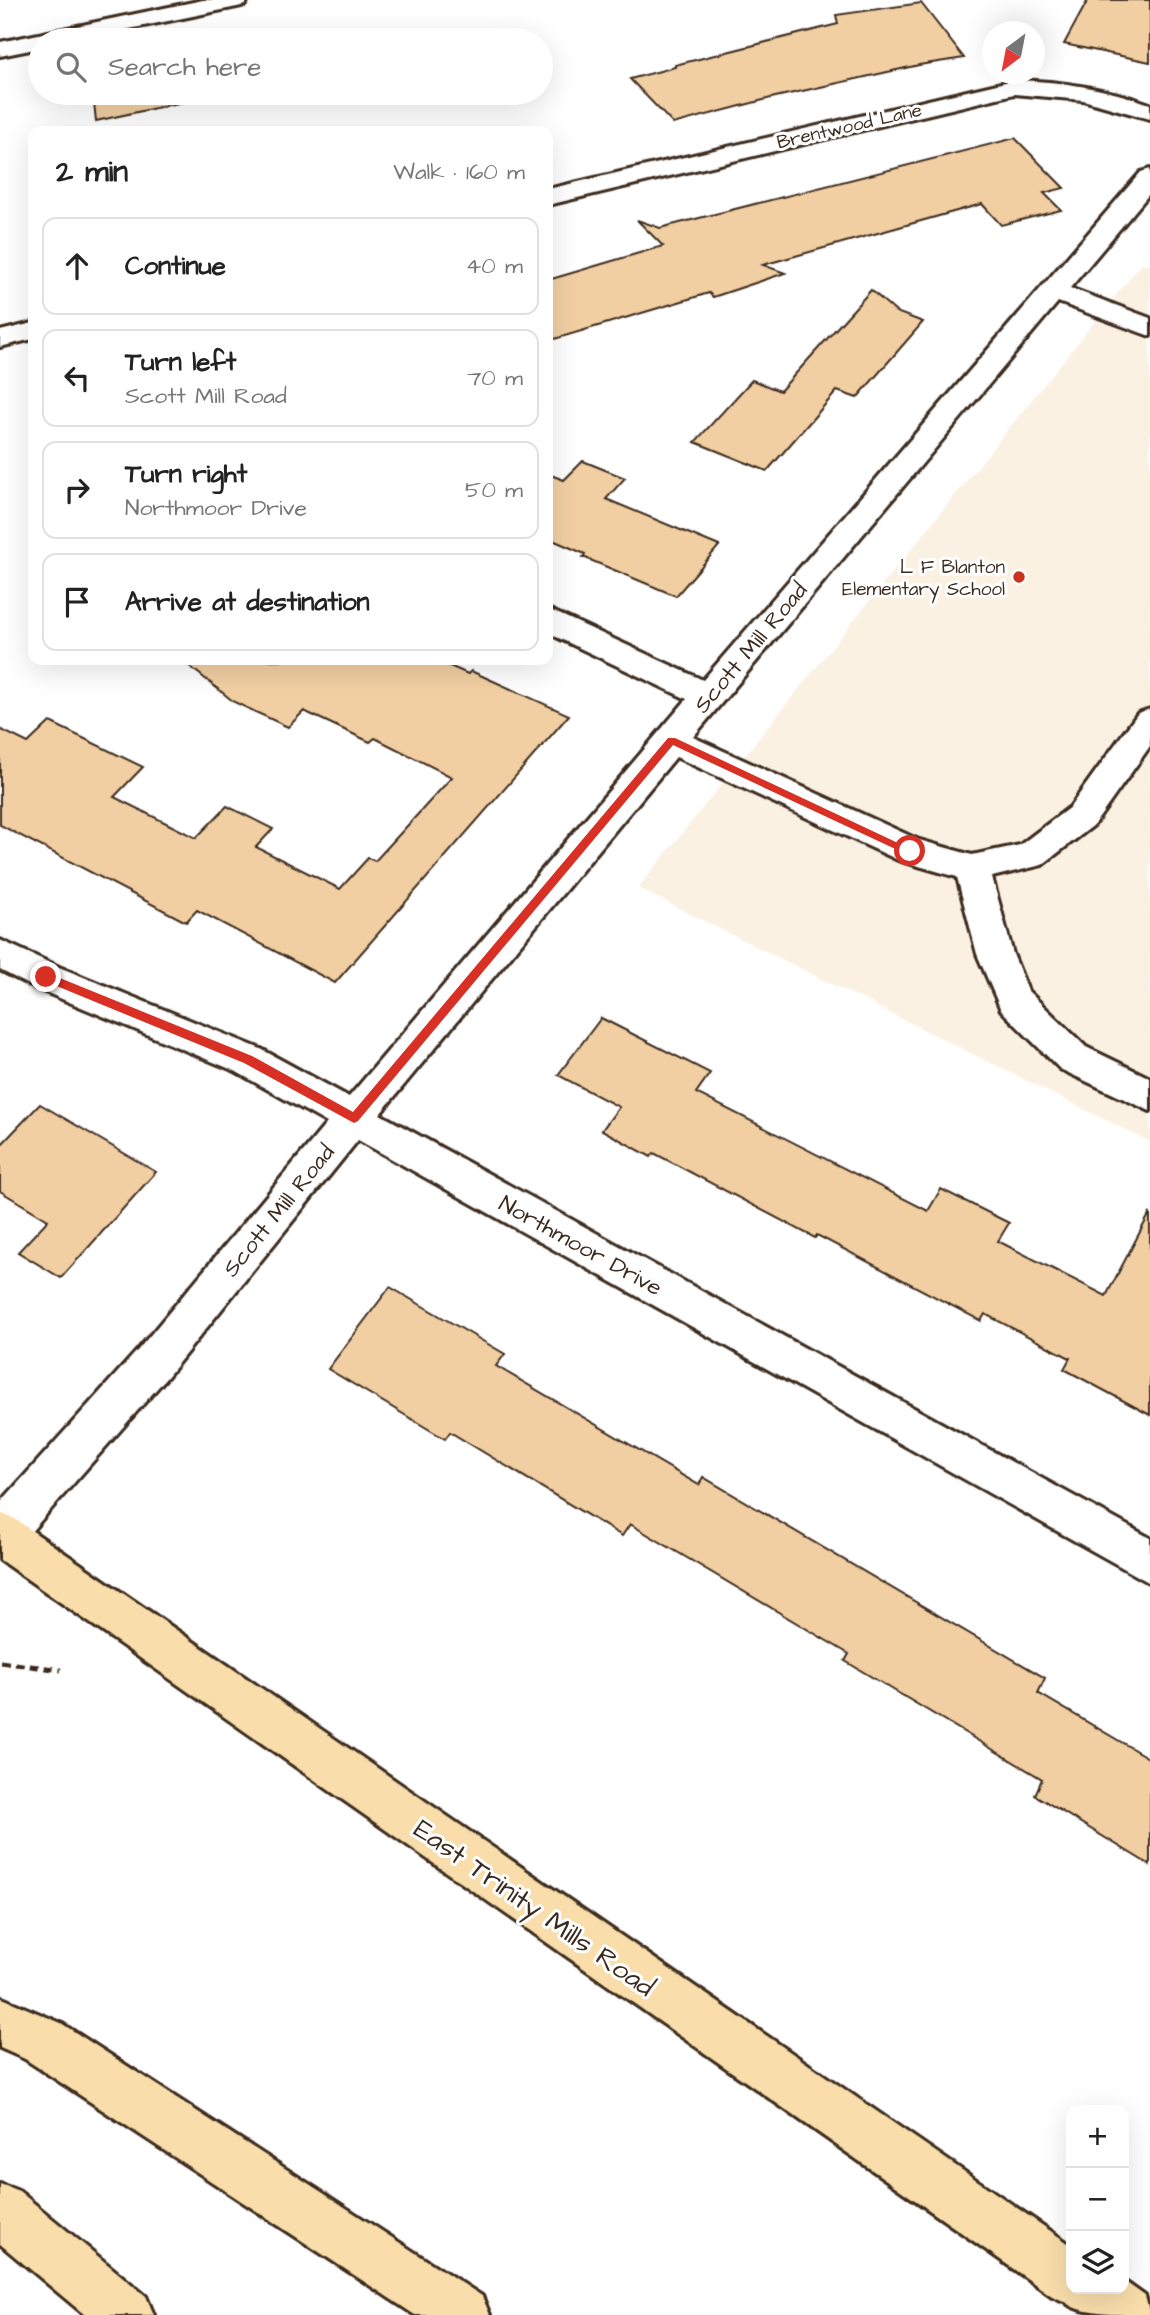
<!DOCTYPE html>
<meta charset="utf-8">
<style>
:root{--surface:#fff;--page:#f2f2f2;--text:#222;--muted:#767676;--line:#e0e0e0}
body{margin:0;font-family:"Architects Daughter",sans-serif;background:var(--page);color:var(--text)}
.controls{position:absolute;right:21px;bottom:21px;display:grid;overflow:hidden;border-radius:14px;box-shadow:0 7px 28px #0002}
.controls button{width:63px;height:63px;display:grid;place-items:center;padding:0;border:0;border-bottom:2px solid var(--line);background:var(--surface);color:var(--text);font:35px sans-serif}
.compass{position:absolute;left:982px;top:21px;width:63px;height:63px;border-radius:50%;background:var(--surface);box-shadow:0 7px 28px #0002;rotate:212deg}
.stop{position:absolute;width:21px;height:21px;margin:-16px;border:5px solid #d93025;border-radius:50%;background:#fff}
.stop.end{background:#d93025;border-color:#fff;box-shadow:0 2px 7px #0008}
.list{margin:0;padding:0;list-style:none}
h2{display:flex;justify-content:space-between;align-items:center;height:91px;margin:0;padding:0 28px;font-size:30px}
h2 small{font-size:23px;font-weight:400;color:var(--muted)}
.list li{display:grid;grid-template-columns:46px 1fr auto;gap:21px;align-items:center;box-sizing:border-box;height:98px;margin:0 14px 14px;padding:0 14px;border:2px solid var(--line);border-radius:14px}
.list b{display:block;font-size:26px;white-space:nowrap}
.list p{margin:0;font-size:23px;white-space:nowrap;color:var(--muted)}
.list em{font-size:23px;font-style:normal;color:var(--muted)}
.icon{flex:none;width:38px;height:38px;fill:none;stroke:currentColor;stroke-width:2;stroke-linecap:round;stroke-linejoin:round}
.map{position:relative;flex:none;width:1150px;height:2315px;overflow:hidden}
.search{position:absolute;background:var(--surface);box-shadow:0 7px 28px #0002;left:28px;top:28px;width:525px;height:77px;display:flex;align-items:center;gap:18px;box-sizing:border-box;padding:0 24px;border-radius:38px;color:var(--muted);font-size:26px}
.panel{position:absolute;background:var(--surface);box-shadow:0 7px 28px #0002;left:28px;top:126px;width:525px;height:539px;border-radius:14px}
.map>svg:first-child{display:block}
.built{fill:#fbf1e3}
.building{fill:#f2cfa3;stroke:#3b2a1e;stroke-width:2}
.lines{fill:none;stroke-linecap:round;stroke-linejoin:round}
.minor-casing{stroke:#3b2a1e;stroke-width:6}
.major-casing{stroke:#3b2a1e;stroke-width:6}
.highway-casing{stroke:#3b2a1e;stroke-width:6}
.path{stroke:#3b2a1e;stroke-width:5;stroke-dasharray:9 6;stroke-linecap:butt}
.minor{fill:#fff;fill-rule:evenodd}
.major{fill:#f9deab;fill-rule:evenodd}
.highway{fill:#f9deab;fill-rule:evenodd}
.route{fill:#d93025}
.poi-dot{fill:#c8321e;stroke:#fff;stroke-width:2.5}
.labels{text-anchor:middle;stroke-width:6;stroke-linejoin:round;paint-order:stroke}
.far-street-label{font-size:19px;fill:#3b2a1e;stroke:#fff}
.far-poi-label{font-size:19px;fill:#3b2a1e;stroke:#fff;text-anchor:end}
.street-label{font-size:23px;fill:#3b2a1e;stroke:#fff}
.near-street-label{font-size:28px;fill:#3b2a1e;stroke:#fff}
</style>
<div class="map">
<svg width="1150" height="2315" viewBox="0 0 1150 2315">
<rect width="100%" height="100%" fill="#fff"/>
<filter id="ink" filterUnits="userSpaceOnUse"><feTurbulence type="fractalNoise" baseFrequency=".0143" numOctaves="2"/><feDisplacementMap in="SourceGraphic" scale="14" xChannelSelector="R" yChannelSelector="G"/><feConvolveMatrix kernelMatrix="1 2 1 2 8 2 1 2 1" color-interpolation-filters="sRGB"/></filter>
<g filter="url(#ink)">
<!-- built -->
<path class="built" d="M1142,263L1150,266V1142L638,888Z"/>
<!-- building -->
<g class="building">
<path d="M1088,0H1150V62L1064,44Z"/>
<path d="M921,3L964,58L919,65L771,98L673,124L630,79L675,67V65L838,24L836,15Z"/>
<path d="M93,93H224L96,121Z"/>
<path d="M1015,138L1064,188L1044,193L1061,210L1001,225L982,204L763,265L785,273L713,297L709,293L548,341V280L663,246L637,220L660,228Z"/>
<path d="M871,290L896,312L923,322L857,398L837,391L767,471L695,442L752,380L780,391Z"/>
<path d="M583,461L625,478L606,499L719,546L676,596L583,557L585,554L548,538V474L564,480Z"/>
<path d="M182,660H436L468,674L471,671L569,715L335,983L197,910L186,922L0,825V729L28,743L50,722L143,767L114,797L196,838L227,806L273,829L256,847L340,889L368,858L375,861L452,777L375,738L370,742L304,711L288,727L234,702Z"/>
<path d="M601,1018L710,1073L696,1093L928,1211L941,1189L1009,1223L998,1241L1106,1296L1150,1213V1415L1064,1369L1070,1358L985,1314L981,1321L817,1235L815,1238L654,1153L651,1157L602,1130L619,1107L558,1075Z"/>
<path d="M40,1104L156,1172L61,1278L18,1252L48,1220L0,1191V1146Z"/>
<path d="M390,1287L505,1354L496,1366L699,1485L703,1477L1045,1678L1038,1693L1150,1759V1865L1035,1795L1042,1779L845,1661L849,1654L630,1524L622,1536L450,1432L445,1439L328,1369Z"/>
</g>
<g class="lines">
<defs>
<g id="minor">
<path d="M203,0H248L245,5L237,7L75,40H40V48L0,56V42Z"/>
<path d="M1014,80C1061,81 1106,88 1150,104V119L1083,100L1014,94L548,205V189Z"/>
<path d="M1150,169V193L1070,288L1150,318V336L1058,302L693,737L919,840L972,855L1020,845L1070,807L1138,713L1150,709V746L1094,825L1042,865L992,877L1013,954L1028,991L1086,1047L1150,1078V1111L1060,1069L1001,1010L977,954L957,877L898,860L676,757L380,1114L1150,1538V1583L358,1140L167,1377L15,1550L0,1556V1503L137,1351L327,1123L235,1071L33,987L0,970V940L59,967L261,1049L349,1097L687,699L548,633V609L703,680L1141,172Z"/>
<path d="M33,323V339L0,347V331Z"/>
</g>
<path id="major" d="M0,1513L15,1519L1071,2245V2289H1124V2281L1145,2296L1150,2315C1129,2315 1075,2315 1066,2302L1052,2296L0,1560Z"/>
<g id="highway">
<path d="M0,1997L61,2023L482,2296L490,2315H415L25,2059L0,2048Z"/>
<path d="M0,2184L19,2191L146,2296L154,2315H85L0,2244Z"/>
</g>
</defs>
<!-- minor casing -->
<use href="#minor" class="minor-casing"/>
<!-- major casing -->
<use href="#major" class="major-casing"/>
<!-- highway casing -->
<use href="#highway" class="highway-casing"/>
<!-- path -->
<path class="path" d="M0,1662L61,1670"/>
<!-- minor -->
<use href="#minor" class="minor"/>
<!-- major -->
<use href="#major" class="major"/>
<!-- highway -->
<use href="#highway" class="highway"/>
</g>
</g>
<!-- route -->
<path class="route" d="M668,738H675L915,851L910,855L906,854L673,745L358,1121L354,1123L244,1063L42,980L41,977L46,973L50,974L252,1056L353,1112Z"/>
<!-- markers -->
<circle class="poi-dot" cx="1019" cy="577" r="7"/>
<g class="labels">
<!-- far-street labels -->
<g class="far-street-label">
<text transform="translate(849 125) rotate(-13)" y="7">Brentwood Lane</text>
</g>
<!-- far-poi labels -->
<g class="far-poi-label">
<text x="1005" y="573">L F Blanton<tspan x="1005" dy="22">Elementary School</tspan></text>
</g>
<!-- street labels -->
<g class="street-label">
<text transform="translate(750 647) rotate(-50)" y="8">Scott Mill Road</text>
<text transform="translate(278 1210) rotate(-51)" y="8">Scott Mill Road</text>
<text transform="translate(581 1245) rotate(29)" y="8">Northmoor Drive</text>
</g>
<!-- near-street labels -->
<g class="near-street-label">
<text transform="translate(535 1907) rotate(35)" y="10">East Trinity Mills Road</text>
</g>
</g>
</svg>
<div class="controls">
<button>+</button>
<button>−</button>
<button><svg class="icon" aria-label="layers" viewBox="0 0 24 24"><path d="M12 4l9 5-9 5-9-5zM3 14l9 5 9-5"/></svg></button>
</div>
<svg class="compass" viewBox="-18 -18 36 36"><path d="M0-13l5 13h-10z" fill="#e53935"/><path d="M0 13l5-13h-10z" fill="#767676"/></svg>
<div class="stop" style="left:910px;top:851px"></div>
<div class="stop end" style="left:46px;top:977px"></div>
<div class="search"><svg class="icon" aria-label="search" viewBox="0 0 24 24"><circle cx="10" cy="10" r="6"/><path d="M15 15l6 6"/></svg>Search here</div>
<section class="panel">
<h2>2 min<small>Walk · 160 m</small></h2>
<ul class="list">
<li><svg class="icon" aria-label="ahead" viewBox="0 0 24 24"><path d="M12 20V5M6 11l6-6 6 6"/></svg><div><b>Continue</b></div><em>40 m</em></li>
<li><svg class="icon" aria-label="left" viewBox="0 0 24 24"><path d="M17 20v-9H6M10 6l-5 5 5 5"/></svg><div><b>Turn left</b><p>Scott Mill Road</p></div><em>70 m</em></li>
<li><svg class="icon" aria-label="right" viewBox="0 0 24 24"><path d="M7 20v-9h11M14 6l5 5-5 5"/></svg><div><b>Turn right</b><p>Northmoor Drive</p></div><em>50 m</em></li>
<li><svg class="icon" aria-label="arrive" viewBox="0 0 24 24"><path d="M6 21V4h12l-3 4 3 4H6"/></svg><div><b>Arrive at destination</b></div></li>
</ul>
</section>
</div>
